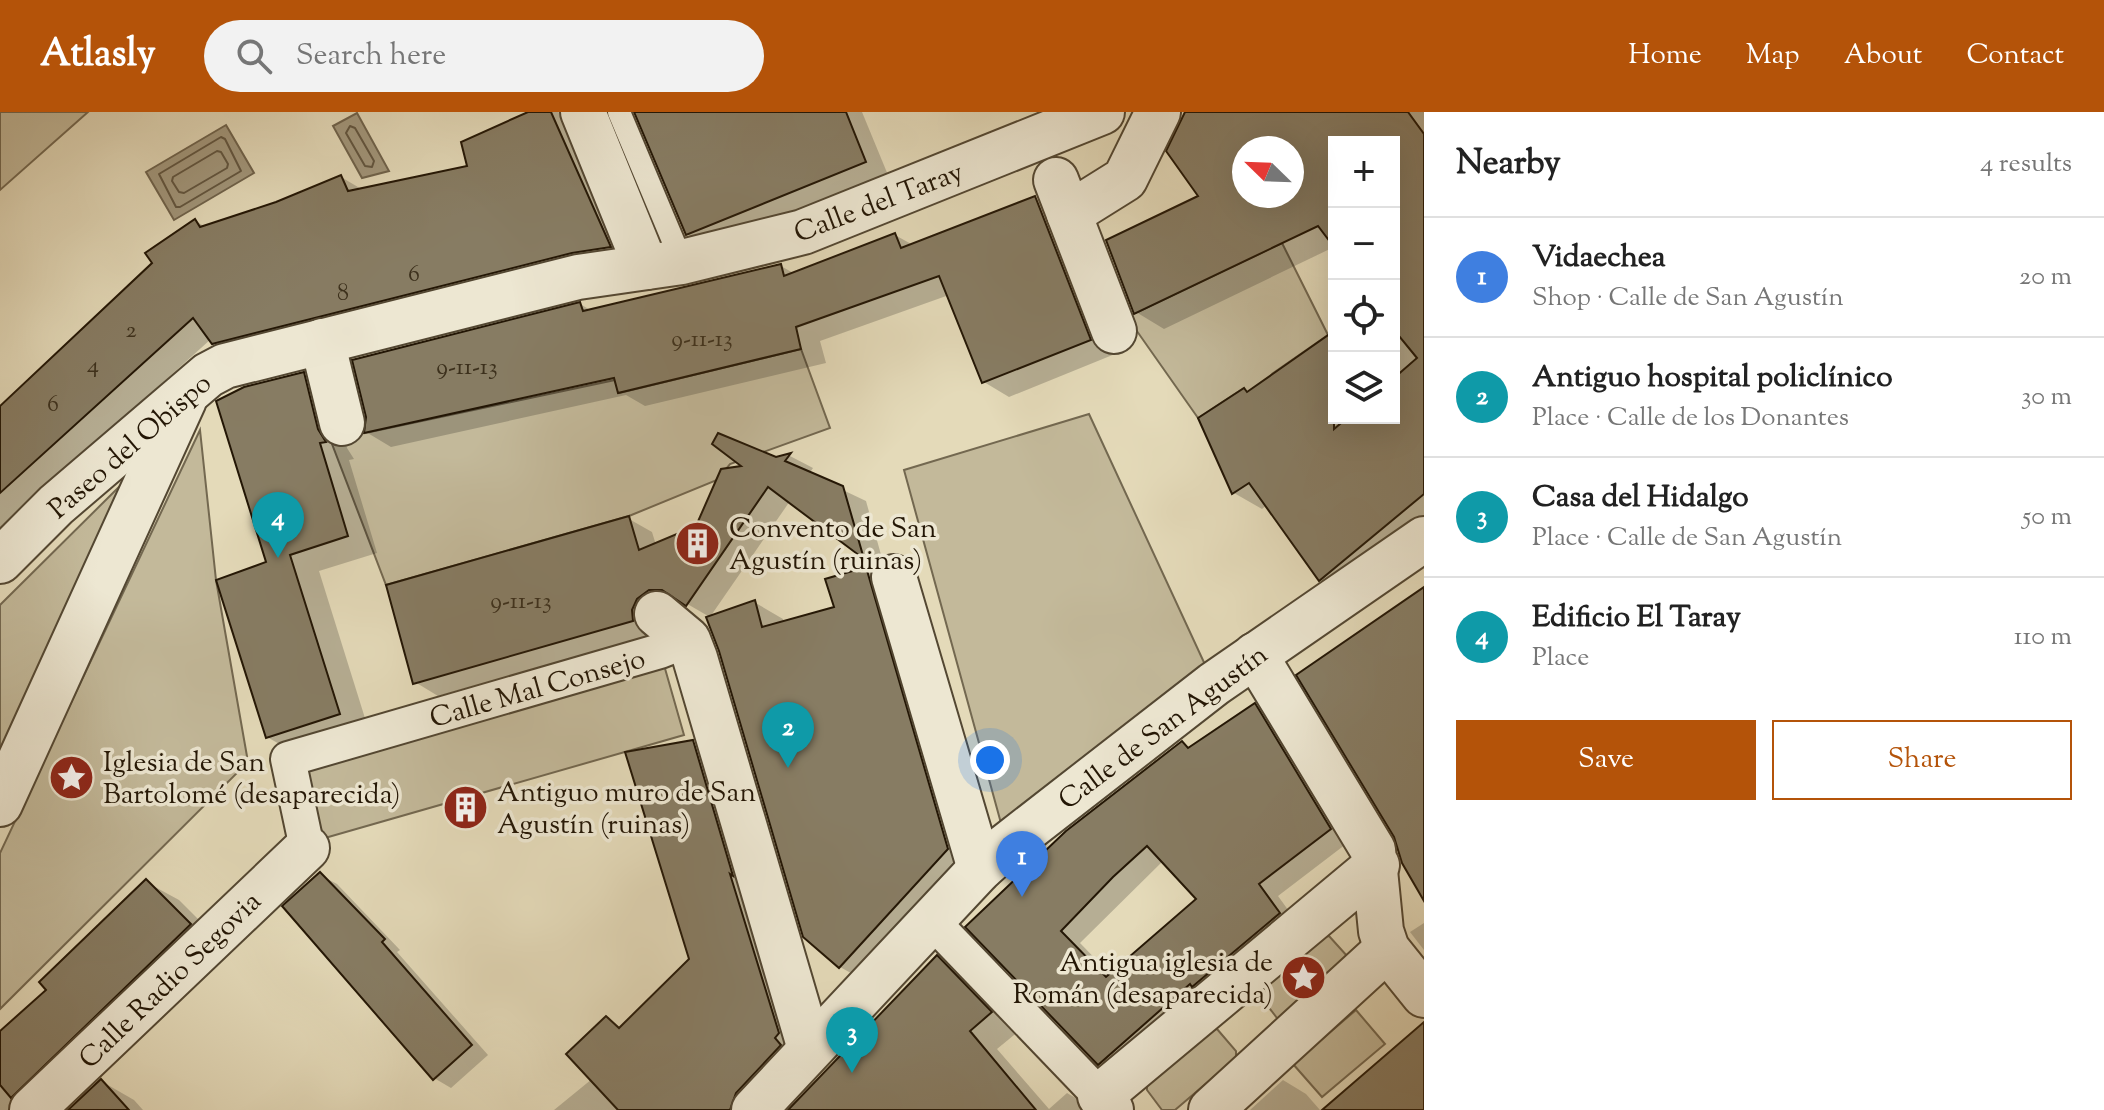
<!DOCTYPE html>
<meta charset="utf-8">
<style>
:root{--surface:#fff;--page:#f2f2f2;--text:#222;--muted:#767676;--line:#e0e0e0;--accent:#b45309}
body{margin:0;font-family:"Sorts Mill Goudy",serif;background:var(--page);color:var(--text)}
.controls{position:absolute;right:24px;top:24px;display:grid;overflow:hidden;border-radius:0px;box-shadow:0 8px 32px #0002}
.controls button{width:72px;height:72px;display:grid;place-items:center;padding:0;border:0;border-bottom:2px solid var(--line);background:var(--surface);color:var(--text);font:40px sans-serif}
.compass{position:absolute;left:1232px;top:24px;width:72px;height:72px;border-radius:50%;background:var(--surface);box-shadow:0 8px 32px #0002;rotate:293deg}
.you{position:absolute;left:990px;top:648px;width:28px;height:28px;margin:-20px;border:6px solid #fff;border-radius:50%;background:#1a73e8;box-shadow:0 0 0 12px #1a73e833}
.badge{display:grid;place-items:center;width:52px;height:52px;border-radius:50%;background:var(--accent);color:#fff;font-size:26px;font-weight:700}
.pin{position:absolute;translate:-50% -66px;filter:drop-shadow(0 2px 4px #0008)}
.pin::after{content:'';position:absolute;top:42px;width:28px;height:24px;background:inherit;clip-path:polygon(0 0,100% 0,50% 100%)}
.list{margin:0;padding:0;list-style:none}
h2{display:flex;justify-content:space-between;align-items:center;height:104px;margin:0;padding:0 32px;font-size:34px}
h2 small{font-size:26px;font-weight:400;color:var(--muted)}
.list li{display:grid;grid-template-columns:52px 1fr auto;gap:24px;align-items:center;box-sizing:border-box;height:120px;padding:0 32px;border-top:2px solid var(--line)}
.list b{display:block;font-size:30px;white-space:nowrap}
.list p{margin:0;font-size:26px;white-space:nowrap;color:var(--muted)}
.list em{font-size:26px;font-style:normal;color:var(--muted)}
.actions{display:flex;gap:16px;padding:24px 32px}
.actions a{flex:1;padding:18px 0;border:2px solid var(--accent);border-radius:0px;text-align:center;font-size:28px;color:var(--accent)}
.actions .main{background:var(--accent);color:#fff}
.icon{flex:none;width:44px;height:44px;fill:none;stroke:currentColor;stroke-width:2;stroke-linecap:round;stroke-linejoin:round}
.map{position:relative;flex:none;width:1424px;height:998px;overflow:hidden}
header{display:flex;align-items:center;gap:48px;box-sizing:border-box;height:112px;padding:0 40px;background:var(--accent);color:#fff}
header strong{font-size:38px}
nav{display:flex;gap:44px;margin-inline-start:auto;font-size:28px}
.search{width:560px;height:72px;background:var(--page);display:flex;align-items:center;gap:20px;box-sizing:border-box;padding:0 28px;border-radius:44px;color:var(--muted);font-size:30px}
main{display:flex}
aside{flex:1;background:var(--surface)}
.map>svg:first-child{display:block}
.green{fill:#c3b99a;stroke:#736850;stroke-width:2}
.water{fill:#a2977c;stroke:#6f634c;stroke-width:2}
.shadow{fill:#0003;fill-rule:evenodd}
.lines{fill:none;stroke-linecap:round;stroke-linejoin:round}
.shore{stroke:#625640;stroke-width:2}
.building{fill:#877c63;stroke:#231605;stroke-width:2;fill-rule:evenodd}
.service-casing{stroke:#534732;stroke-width:26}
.pedestrian-casing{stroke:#534732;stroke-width:38}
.minor-casing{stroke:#534732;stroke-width:48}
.service{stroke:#ede7d2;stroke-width:22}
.pedestrian{stroke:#ede7d2;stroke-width:34}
.minor{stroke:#ede7d2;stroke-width:44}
.labels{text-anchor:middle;stroke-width:7;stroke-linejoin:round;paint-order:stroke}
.number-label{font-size:24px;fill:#3c301c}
.street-label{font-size:28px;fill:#231605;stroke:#ede7d2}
.poi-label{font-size:28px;fill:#231605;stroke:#ede7d2;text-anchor:start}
</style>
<header>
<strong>Atlasly</strong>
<div class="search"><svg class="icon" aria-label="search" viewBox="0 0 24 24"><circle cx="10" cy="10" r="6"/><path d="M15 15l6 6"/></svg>Search here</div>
<nav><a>Home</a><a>Map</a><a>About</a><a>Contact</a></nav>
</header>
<main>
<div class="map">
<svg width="1424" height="998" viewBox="0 0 1424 998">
<rect width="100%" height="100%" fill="#e4dab9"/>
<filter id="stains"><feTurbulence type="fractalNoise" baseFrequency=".0025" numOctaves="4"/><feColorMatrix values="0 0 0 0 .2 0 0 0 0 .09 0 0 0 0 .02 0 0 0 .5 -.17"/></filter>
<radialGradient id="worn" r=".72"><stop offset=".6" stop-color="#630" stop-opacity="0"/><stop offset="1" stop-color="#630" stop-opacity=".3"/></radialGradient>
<!-- green -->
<g class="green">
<path d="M0,0H88L0,78Z"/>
<path d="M1282,131L1328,223L1272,262L1258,299L1244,276L1198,306L1127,205Z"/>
<path d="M801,237L830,316L730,352L717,368L629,404L386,473L324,311L361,306L365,321L615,268L619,281Z"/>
<path d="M1089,302L1214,572L1007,733L904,358Z"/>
<path d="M200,318L216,468L248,650L0,897V741Z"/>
<path d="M131,363L0,639V493Z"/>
<path d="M660,539L684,623L311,730L288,647Z"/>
<path d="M1329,824L1348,845L1284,907L1277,906L1260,884L1259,878L1322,825Z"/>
<path d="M1356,898L1385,932L1322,985L1293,952Z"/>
<path d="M1217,917L1236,939V946L1175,998H1162L1147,978V972L1210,918Z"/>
</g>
<!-- water -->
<g class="water">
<path d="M357,1L389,59L362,66L333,14Z"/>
<path d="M226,13L254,61L174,108L146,60Z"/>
</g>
<!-- shadow -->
<g class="shadow">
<path d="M533,0H558L573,8L634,149L239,246L211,227L80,345L0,428V296L196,109L205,115L277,92L341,65L363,78L469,55Z"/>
<path d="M636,0H862L888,63L711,135L687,122Z"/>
<path d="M1189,0H1424V420L1348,484L1320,468L1267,393L1262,397L1234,381L1200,307L1244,278L1249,281L1334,221V306H1394V30H1334V135L1164,217L1136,200L1200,84ZM1244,36H1292V84H1244Z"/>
<path d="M1035,86L1060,101L1115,242L1009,285L984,270L949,183L820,229L826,251L645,294L626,283L391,335L366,320L580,192L592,199L781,154L795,162L895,123L913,133Z"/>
<path d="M304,262L334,279L347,336L354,347L349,348L377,441L319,459L369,619L297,642L267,625L268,451Z"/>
<path d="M790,344L813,356L809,362L866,389L885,457L865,446L790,389L710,505L754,490L783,507L784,511L836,496L866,457L895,474L976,754L869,871L840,855L708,504L684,490L673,491L656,522L438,584L415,570L629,407L652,420L656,433L698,415L776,347Z"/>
<path d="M1255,593L1275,605L1350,729L1278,784L1299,813L1120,963L1099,951L968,815L1182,631L1191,636ZM1163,749L1199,788L1111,863L1080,831Z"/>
<path d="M693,631L725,649L811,940L756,998H554L592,967L606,907L622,916L691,848Z"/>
<path d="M320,763L337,772L400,838L397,840L488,943L451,976L434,966Z"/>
<path d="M146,770L179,788L222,831L47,998H0V922L49,878Z"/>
<path d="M1424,811V838L1410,820Z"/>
<path d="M937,845L966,862L1020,918L997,937L1049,997L1067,981L1096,998H791Z"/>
<path d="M1283,968L1306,982L1320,998H1250Z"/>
<path d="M101,969L134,988L143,998H71Z"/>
</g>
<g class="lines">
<!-- shore -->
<g class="shore">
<path d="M350,14L355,16L374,49L372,55L365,54L346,21Z"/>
<path d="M221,25L225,27L241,59L180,95H176L159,62Z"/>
<path d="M217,39L221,40L228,52L227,56L184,81L179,80L172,69L173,65Z"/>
</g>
</g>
<!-- building -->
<g class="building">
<path d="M528,0H551L611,135L572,141L212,232L193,206L0,381V294L152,151L145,141L195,107L200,115L276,90L341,63L348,79L467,54L461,30Z"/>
<path d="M634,0H846L866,50L686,123Z"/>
<path d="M1185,0H1408L1424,22V382L1319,469L1249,371L1232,382L1198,306L1244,276L1247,280L1334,219V317L1347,306H1394V266L1417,246L1394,218V30H1334V135L1318,114L1134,202L1106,128L1198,84L1166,39ZM1244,36H1292V84H1244Z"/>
<path d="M1035,84L1091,228L982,271L939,164L796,215L801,237L618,281L614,266L364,321L366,305L352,248L580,190L583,199L781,152L784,164L895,121L901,136Z"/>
<path d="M304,260L318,317L326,330L320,331L348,424L290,443L340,602L266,626L216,468L266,450L216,289L244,275Z"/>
<path d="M718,321L776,345L791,341L785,349L843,374L864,447L768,375L686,494L662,478H649L637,487L632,498L633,509L413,572L386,473L629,404L639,438L696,414L721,357L741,354L712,332Z"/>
<path d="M866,455L948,737L839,856L803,825L719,539L706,505L755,488L762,515L834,495L825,467Z"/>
<path d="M1424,475V789L1402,751L1394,725L1296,563Z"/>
<path d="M1255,591L1331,717L1259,772L1280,801L1192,875L1190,872L1098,953L965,815L1066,719L1182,629L1188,636ZM1147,734L1196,787L1106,865L1061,819L1113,765Z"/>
<path d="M693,628L733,764L730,762L779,921L775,926L781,933L736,981L730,998H618L566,942L606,904L619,916L689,847L625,640Z"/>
<path d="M320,760L385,827L382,830L472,933L433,968L282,794Z"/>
<path d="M146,767L191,812L11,986L0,973V919L46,878L39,870Z"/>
<path d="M937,843L992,900L970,919L1036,998H788Z"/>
<path d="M1424,910V998H1322Z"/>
<path d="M101,967L129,998H68Z"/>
</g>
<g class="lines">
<defs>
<path id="service" d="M619,0L682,150"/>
<g id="pedestrian">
<path d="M307,736L288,647L660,539L688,528"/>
<path d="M932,809L1100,984"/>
</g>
<g id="minor">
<path d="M583,0L646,155"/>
<path d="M1056,68L1069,102"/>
<path d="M1114,219L1069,102L1125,67L1158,0"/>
<path d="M322,229L342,311"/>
<path d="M0,449L56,393L208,263L225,254L578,165L682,150L803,120L1102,0"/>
<path d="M894,465L980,757"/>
<path d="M657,502L688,528L695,546L810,937"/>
<path d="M1255,543L1373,738L1381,819L1387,837L1424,883"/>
<path d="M0,692L184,288"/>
<path d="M32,998L307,736"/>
<path d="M754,998L980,757L1007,733L1214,572L1424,427"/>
<path d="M1111,998L1100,984L1377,753"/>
<path d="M1211,998L1387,837"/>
</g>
</defs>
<!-- service casing -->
<use href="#service" class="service-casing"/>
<!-- pedestrian casing -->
<use href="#pedestrian" class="pedestrian-casing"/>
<!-- minor casing -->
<use href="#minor" class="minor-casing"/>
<!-- service -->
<use href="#service" class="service"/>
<!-- pedestrian -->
<use href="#pedestrian" class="pedestrian"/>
<!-- minor -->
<use href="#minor" class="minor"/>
</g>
<!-- icons -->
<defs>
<symbol id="building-disc" viewBox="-11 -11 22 22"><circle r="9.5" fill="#8f2418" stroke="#ede7d2"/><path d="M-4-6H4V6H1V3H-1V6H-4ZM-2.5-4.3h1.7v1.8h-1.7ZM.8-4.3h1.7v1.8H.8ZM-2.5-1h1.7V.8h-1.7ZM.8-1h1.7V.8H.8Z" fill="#fff"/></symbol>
<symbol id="sight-disc" viewBox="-11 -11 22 22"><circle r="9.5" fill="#8f2418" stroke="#ede7d2"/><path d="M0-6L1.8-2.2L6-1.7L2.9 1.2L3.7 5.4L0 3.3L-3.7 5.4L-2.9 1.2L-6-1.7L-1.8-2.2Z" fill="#fff"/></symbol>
</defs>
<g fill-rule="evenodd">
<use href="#building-disc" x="672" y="406" width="51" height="51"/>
<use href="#sight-disc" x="46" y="640" width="51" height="51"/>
<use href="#building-disc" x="440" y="670" width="51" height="51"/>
<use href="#sight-disc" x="1278" y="840" width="51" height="51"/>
</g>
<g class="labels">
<!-- number labels -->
<g class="number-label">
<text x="414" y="169">6</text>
<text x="343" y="188">8</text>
<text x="131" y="225">2</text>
<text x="702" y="234">9-11-13</text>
<text x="93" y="260">4</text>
<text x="467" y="262">9-11-13</text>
<text x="53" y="299">6</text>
<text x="521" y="496">9-11-13</text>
</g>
<!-- street labels -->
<g class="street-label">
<text transform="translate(878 89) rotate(-21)" y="10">Calle del Taray</text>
<text transform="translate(129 333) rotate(-41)" y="10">Paseo del Obispo</text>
<text transform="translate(537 575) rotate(-16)" y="10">Calle Mal Consejo</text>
<text transform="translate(1162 614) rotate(-37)" y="10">Calle de San Agustín</text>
<text transform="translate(169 867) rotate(-44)" y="10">Calle Radio Segovia</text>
</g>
<!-- poi labels -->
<g class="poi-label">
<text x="729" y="425">Convento de San<tspan x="729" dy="32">Agustín (ruinas)</tspan></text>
<text x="103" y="659">Iglesia de San<tspan x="103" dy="32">Bartolomé (desaparecida)</tspan></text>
<text x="497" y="689">Antiguo muro de San<tspan x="497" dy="32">Agustín (ruinas)</tspan></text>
<text x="1273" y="859" text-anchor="end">Antigua iglesia de<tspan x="1273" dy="32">Román (desaparecida)</tspan></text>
</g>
</g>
<rect width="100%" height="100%" filter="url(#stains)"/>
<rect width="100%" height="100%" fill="url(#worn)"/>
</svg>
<div class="controls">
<button>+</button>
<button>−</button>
<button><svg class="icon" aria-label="locate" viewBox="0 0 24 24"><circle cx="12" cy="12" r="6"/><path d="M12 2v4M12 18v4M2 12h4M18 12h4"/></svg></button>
<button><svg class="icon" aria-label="layers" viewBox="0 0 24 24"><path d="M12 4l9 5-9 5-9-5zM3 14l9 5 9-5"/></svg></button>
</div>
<svg class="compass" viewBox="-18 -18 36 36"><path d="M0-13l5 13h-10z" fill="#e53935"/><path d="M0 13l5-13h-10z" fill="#767676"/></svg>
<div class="you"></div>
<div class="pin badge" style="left:1022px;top:785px;background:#3f7fe0">1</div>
<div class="pin badge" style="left:788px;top:656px;background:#0f9aa8">2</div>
<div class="pin badge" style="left:852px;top:961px;background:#0f9aa8">3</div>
<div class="pin badge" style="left:278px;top:446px;background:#0f9aa8">4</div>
</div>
<aside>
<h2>Nearby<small>4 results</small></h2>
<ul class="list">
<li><span class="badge" style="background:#3f7fe0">1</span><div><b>Vidaechea</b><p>Shop · Calle de San Agustín</p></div><em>20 m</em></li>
<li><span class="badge" style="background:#0f9aa8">2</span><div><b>Antiguo hospital policlínico</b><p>Place · Calle de los Donantes</p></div><em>30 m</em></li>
<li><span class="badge" style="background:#0f9aa8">3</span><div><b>Casa del Hidalgo</b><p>Place · Calle de San Agustín</p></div><em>50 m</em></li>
<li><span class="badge" style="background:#0f9aa8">4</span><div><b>Edificio El Taray</b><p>Place</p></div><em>110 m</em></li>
</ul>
<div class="actions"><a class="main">Save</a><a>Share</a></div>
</aside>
</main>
